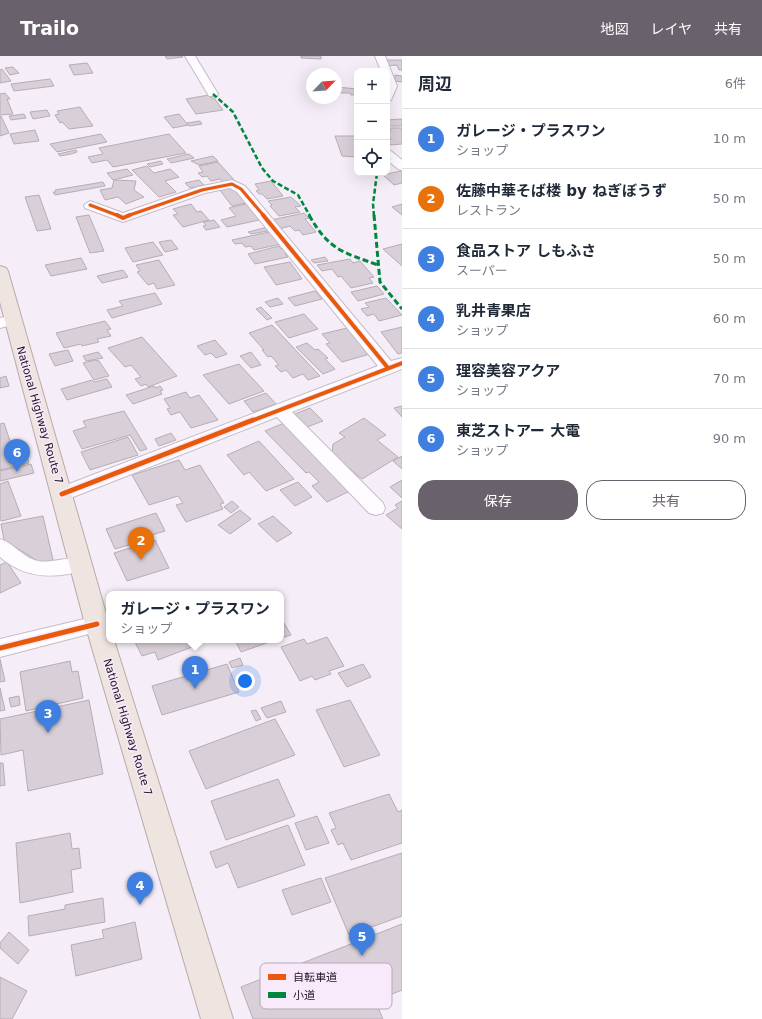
<!DOCTYPE html>
<html lang="ja">
<meta charset="utf-8">
<style>
:root{--surface:#fff;--page:#f2f2f3;--text:#1f2937;--muted:#747a83;--line:#e0e1e3;--accent:#69616b}
body{margin:0;font-family:"DejaVu Sans","Noto Sans JP",sans-serif;background:var(--page);color:var(--text)}
.controls{position:absolute;right:12px;top:12px;display:grid;overflow:hidden;border-radius:8px;box-shadow:0 4px 16px #0002}
.controls button{width:36px;height:36px;display:grid;place-items:center;padding:0;border:0;border-bottom:1px solid var(--line);background:var(--surface);color:var(--text);font:20px sans-serif}
.compass{position:absolute;left:306px;top:12px;width:36px;height:36px;border-radius:50%;background:var(--surface);box-shadow:0 4px 16px #0002;rotate:65deg}
.you{position:absolute;left:245px;top:625px;width:14px;height:14px;margin:-10px;border:3px solid #fff;border-radius:50%;background:#1a73e8;box-shadow:0 0 0 6px #1a73e833}
.badge{display:grid;place-items:center;width:26px;height:26px;border-radius:50%;background:var(--accent);color:#fff;font-size:13px;font-weight:700}
.pin{position:absolute;translate:-50% -33px;filter:drop-shadow(0 1px 2px #0008)}
.pin::after{content:'';position:absolute;top:21px;width:14px;height:12px;background:inherit;clip-path:polygon(0 0,100% 0,50% 100%)}
.popup{position:absolute;left:106px;top:535px;width:178px;height:52px;box-sizing:border-box;display:grid;place-content:center;border-radius:8px;background:var(--surface);filter:drop-shadow(0 1px 3px #0005);font-size:13px;white-space:nowrap;color:var(--muted)}
.popup b{font-size:15px;color:var(--text)}
.popup::after{content:'';position:absolute;left:50%;top:100%;margin-left:-8px;border:8px solid transparent;border-top-color:var(--surface)}
.list{margin:0;padding:0;list-style:none}
h2{display:flex;justify-content:space-between;align-items:center;height:52px;margin:0;padding:0 16px;font-size:17px}
h2 small{font-size:13px;font-weight:400;color:var(--muted)}
.list li{display:grid;grid-template-columns:26px 1fr auto;gap:12px;align-items:center;box-sizing:border-box;height:60px;padding:0 16px;border-top:1px solid var(--line)}
.list b{display:block;font-size:15px;white-space:nowrap}
.list p{margin:0;font-size:13px;white-space:nowrap;color:var(--muted)}
.list em{font-size:13px;font-style:normal;color:var(--muted)}
.actions{display:flex;gap:8px;padding:12px 16px}
.actions a{flex:1;padding:9px 0;border:1px solid var(--accent);border-radius:16px;text-align:center;font-size:14px;color:var(--accent)}
.actions .main{background:var(--accent);color:#fff}
.icon{flex:none;width:22px;height:22px;fill:none;stroke:currentColor;stroke-width:2;stroke-linecap:round;stroke-linejoin:round}
.map{position:relative;flex:none;width:402px;height:963px;overflow:hidden}
header{display:flex;align-items:center;gap:24px;box-sizing:border-box;height:56px;padding:0 20px;background:var(--accent);color:#fff}
header strong{font-size:19px}
nav{display:flex;gap:22px;margin-inline-start:auto;font-size:14px}
main{display:flex}
aside{flex:1;background:var(--surface)}
.map>svg:first-child{display:block}
.building{fill:#d9cfd8;stroke:#b6adb6}
.lines{fill:none;stroke-linecap:round;stroke-linejoin:round}
.minor-casing{stroke:#c4bcc6;stroke-width:2}
.trunk-casing{stroke:#baaaa9;stroke-width:2}
.minor{fill:#fefcfe;fill-rule:evenodd}
.trunk{fill:#eee4e0;fill-rule:evenodd}
.quiet-far1{stroke:#00873e;stroke-width:2.5;stroke-dasharray:5 2.5;stroke-linecap:butt}
.quiet{stroke:#00873e;stroke-width:3;stroke-dasharray:6 3;stroke-linecap:butt}
.cycleway-far2-casing{stroke:#f8e9fb;stroke-width:4.5}
.cycleway-far1-casing{stroke:#f8e9fb;stroke-width:6}
.cycleway-casing{stroke:#f8e9fb;stroke-width:8}
.cycleway-far2{stroke:#e8590c;stroke-width:3}
.cycleway-far1{stroke:#e8590c;stroke-width:4}
.cycleway{stroke:#e8590c;stroke-width:5}
.labels{text-anchor:middle;stroke-width:3;stroke-linejoin:round;paint-order:stroke}
.street-label{font-size:11px;fill:#1e1520;stroke:#f8e9fb}
.key{fill:#f8e9fb;stroke:#b7a9b9;stroke-width:1}
.key-label{font-size:11px;fill:#1e1520}
</style>
<header>
<strong>Trailo</strong>
<nav><a>地図</a><a>レイヤ</a><a>共有</a></nav>
</header>
<main>
<div class="map">
<svg width="402" height="963" viewBox="0 0 402 963">
<rect width="100%" height="100%" fill="#f5edf7"/>
<!-- building -->
<g class="building">
<path d="M165,0H182L183,1L167,3Z"/>
<path d="M301,0H321V3L301,2Z"/>
<path d="M385,4H402V14H399L397,9L387,10Z"/>
<path d="M87,7L93,17L74,19L69,9Z"/>
<path d="M13,11L19,17L10,19L5,12Z"/>
<path d="M2,13L11,25L0,27V14Z"/>
<path d="M395,19L402,20V26L395,25Z"/>
<path d="M50,23L54,30L14,35L11,28Z"/>
<path d="M337,31L357,33V39H351L350,37H338Z"/>
<path d="M5,37L10,43H7L13,58L0,59V38Z"/>
<path d="M209,39L211,42H214L223,54L196,58L186,43Z"/>
<path d="M80,51L93,70L69,73L62,66L60,67L55,59L59,58L57,55Z"/>
<path d="M47,54L50,60L33,63L30,56Z"/>
<path d="M24,58L26,62L11,64L9,60Z"/>
<path d="M179,58L188,69L173,72L164,61Z"/>
<path d="M1,60L9,77L0,80V61Z"/>
<path d="M402,63V70H387V64Z"/>
<path d="M200,65L202,68L189,70L187,67Z"/>
<path d="M389,72H402V88L390,89L388,84L391,83L387,75H391Z"/>
<path d="M35,74L39,85L14,88L10,78Z"/>
<path d="M101,78L107,86L57,96L50,88Z"/>
<path d="M169,78L186,97L113,111L107,104L92,107L88,101L103,98L99,92Z"/>
<path d="M335,80H356L357,101L342,100Z"/>
<path d="M76,94L77,96L71,98L60,100L58,98Z"/>
<path d="M189,98L194,102L171,107L167,103Z"/>
<path d="M213,100L218,105L199,109L191,105Z"/>
<path d="M161,105L163,108L150,111L147,108Z"/>
<path d="M218,106L235,125L224,127L220,123L211,125L207,120L202,121L198,117L203,116L199,110Z"/>
<path d="M147,110L154,117L170,113L179,121L165,125L176,136L159,141L132,114Z"/>
<path d="M127,113L133,119L113,124L107,117Z"/>
<path d="M400,115L402,116V127L394,129L383,119Z"/>
<path d="M114,124L136,125L134,134L144,141L126,148L118,141L105,144L100,134L112,132Z"/>
<path d="M199,124L204,129L190,132L185,127Z"/>
<path d="M271,125L283,140L267,143L262,138H259L256,135L259,134L255,128Z"/>
<path d="M103,126L105,130L55,139L53,136H56L55,134Z"/>
<path d="M231,130L250,146L232,150L219,133Z"/>
<path d="M39,139L51,173L37,175L25,141Z"/>
<path d="M291,141L301,150L295,151L300,156L279,160L270,150L272,149L268,145Z"/>
<path d="M250,147L264,163L227,171L221,164L236,160L229,152Z"/>
<path d="M191,148L197,156L201,155L209,164L183,171L173,159L178,158L173,153Z"/>
<path d="M402,148V159L392,151Z"/>
<path d="M304,157L309,162L305,163L316,176L303,179L299,174L295,175L290,170L279,173L271,164Z"/>
<path d="M89,159L104,195L90,197L76,161Z"/>
<path d="M214,164L220,171L206,174L203,170L206,169L203,166Z"/>
<path d="M264,172L273,174L251,178L248,176Z"/>
<path d="M274,175L281,188L254,194L251,190L245,191L242,187L235,188L232,184Z"/>
<path d="M171,184L178,193L165,196L159,186Z"/>
<path d="M153,186L163,199L133,206L125,192Z"/>
<path d="M402,188V210L383,193Z"/>
<path d="M279,190L281,193L286,192L290,197L285,198L288,201L255,208L248,198Z"/>
<path d="M325,201L328,205L314,207L311,204Z"/>
<path d="M81,202L87,213L51,220L45,209Z"/>
<path d="M350,203L353,207L360,205L374,221L369,222L373,227L351,232L341,220L338,221L332,213L322,215L317,209Z"/>
<path d="M159,204L175,229L157,233L154,227L148,229L137,216L140,215L136,209Z"/>
<path d="M290,206L302,223L276,229L264,211Z"/>
<path d="M123,214L128,221L102,227L97,220Z"/>
<path d="M377,230L384,238L358,245L351,236Z"/>
<path d="M315,235L322,243L295,250L288,242Z"/>
<path d="M155,237L162,248L112,262L107,254L123,250L119,245Z"/>
<path d="M278,242L283,248L270,251L265,246Z"/>
<path d="M386,242L402,259L379,265L374,258L367,260L361,253L369,251L365,247Z"/>
<path d="M261,251L272,262L267,264L256,253Z"/>
<path d="M304,258L318,273L289,282L275,266Z"/>
<path d="M105,265L111,273L107,274L111,280L97,283L99,286L82,290L81,288L64,292L56,277Z"/>
<path d="M272,269L320,320L308,324L303,318L293,322L286,314L281,316L275,310L279,309L271,300L268,301L262,294H264L249,277Z"/>
<path d="M402,271V297L398,298L381,276Z"/>
<path d="M347,272L370,298L342,306L326,288L330,287L322,278Z"/>
<path d="M142,281L177,320L148,331L146,328L141,330L135,323L141,321L131,309L125,311L108,292Z"/>
<path d="M215,284L227,298L216,302L211,297L205,299L197,290Z"/>
<path d="M307,287L315,294L318,293L328,302L325,303L335,313L323,318L296,291Z"/>
<path d="M68,294L73,305L55,310L49,298Z"/>
<path d="M98,296L103,302L86,305L83,300Z"/>
<path d="M251,296L261,309L251,312L240,300Z"/>
<path d="M95,304L99,305L109,320L94,324L83,307Z"/>
<path d="M239,308L264,335L229,348L203,319Z"/>
<path d="M6,320L9,330L0,332V322Z"/>
<path d="M107,323L112,331L67,344L61,333L92,324L94,326Z"/>
<path d="M154,330L156,332L160,330L163,334L160,335L162,338L133,348L126,339Z"/>
<path d="M186,336L190,342L199,339L218,364L191,372L180,356L171,359L167,353L170,352L164,343Z"/>
<path d="M266,337L276,348L253,356L244,345Z"/>
<path d="M402,350V361L394,352Z"/>
<path d="M310,352L323,365L307,371L295,358Z"/>
<path d="M124,355L147,393L140,395L130,379L82,393L73,375L86,371L83,365Z"/>
<path d="M364,362L386,379L377,384L398,401L362,423L332,398L333,388L345,381L339,377Z"/>
<path d="M4,367L11,388L16,387L18,393L24,392L29,407L0,414V368Z"/>
<path d="M284,367L352,434L327,446L312,430L319,426L309,416L306,417L265,375Z"/>
<path d="M171,377L176,384L159,390L155,383Z"/>
<path d="M128,381L138,399L90,414L81,396Z"/>
<path d="M259,385L294,423L266,435L249,416L244,419L227,399Z"/>
<path d="M402,400V413L393,405Z"/>
<path d="M179,404L185,414L200,409L224,447L220,448L223,453L186,466L176,449L183,447L178,440L149,449L132,419Z"/>
<path d="M31,408L34,417L0,425V415Z"/>
<path d="M402,424V442L390,431Z"/>
<path d="M8,425L21,460L2,465L0,464V428Z"/>
<path d="M298,426L312,441L295,450L280,434Z"/>
<path d="M232,445L239,451L231,457L224,451Z"/>
<path d="M402,445V473L386,459L398,452L395,449Z"/>
<path d="M240,454L251,463L230,478L218,469Z"/>
<path d="M156,457L165,475L145,481L146,484L115,493L106,473Z"/>
<path d="M43,460L53,504L41,507L4,484L1,468Z"/>
<path d="M273,460L292,477L277,486L258,468Z"/>
<path d="M155,484L169,512L127,525L114,497Z"/>
<path d="M7,506L21,527L0,537V509Z"/>
<path d="M281,562L291,579L281,582Z"/>
<path d="M327,581L344,610L329,615L331,618L315,624L312,620L300,625L281,591L304,583L307,588Z"/>
<path d="M134,584H194L189,586L192,591L158,604L155,596L142,600Z"/>
<path d="M235,584H275L241,596Z"/>
<path d="M240,602L243,609L232,612L229,606Z"/>
<path d="M0,603L5,625L0,626Z"/>
<path d="M70,605L72,616L78,615L83,642L26,655L20,616Z"/>
<path d="M227,608L239,636L162,659L152,630Z"/>
<path d="M363,608L371,621L347,631L338,617Z"/>
<path d="M0,632L5,654L0,655Z"/>
<path d="M19,640L20,649L11,651L9,642Z"/>
<path d="M89,644L103,718L28,735L23,694L1,699L0,663Z"/>
<path d="M350,644L380,699L344,711L316,654Z"/>
<path d="M281,645L286,656L267,662L261,652Z"/>
<path d="M256,654L261,663L256,665L251,655Z"/>
<path d="M275,663L295,699L206,733L189,695Z"/>
<path d="M0,707H3L5,729L0,730Z"/>
<path d="M278,723L295,760L226,784L211,745Z"/>
<path d="M389,738L398,756L402,754V787L351,804L343,787L338,789L331,774L336,772L329,757Z"/>
<path d="M317,760L329,787L306,794L295,767Z"/>
<path d="M288,769L305,809L238,832L228,807L216,812L210,796Z"/>
<path d="M70,777L72,793L79,792L81,812L71,814L73,836L20,847L16,787Z"/>
<path d="M402,797V860L349,879L325,822Z"/>
<path d="M321,822L331,846L292,859L282,834Z"/>
<path d="M103,842L105,866L29,880L28,860L65,853V849Z"/>
<path d="M135,866L142,903L76,920L71,889L104,882L102,874Z"/>
<path d="M402,868V934L375,945L383,963H253L241,931Z"/>
<path d="M9,876L29,894L18,908L0,892V887Z"/>
<path d="M0,921L27,935L12,963H0Z"/>
</g>
<g class="lines">
<defs>
<g id="minor">
<path d="M185,0H195L218,38L217,40H209Z"/>
<path d="M375,0H385L397,30L391,44L387,45V15H381Z"/>
<path d="M387,94L391,95L402,104V114L398,113L387,104Z"/>
<path d="M232,124L245,130L391,305L402,302V313L292,356L383,447L385,452L383,457L376,459L369,457L277,361L68,443L62,445L56,443L53,438L56,433L378,310L237,136L230,132L205,137L123,166L85,152L84,149L90,145L123,157L198,131Z"/>
<path d="M14,259L19,261L22,264L19,267L0,272V262Z"/>
<path d="M0,483C14,487 23,502 38,505C55,508 73,498 88,503L91,508L88,513C57,523 26,524 0,501Z"/>
<path d="M97,560L104,562L107,568L104,574L0,601V583Z"/>
</g>
<path id="trunk" d="M0,210L6,212L8,215L109,568V584H114L233,963H201L85,568L0,246Z"/>
</defs>
<!-- minor casing -->
<use href="#minor" class="minor-casing"/>
<!-- trunk casing -->
<use href="#trunk" class="trunk-casing"/>
<!-- minor -->
<use href="#minor" class="minor"/>
<!-- trunk -->
<use href="#trunk" class="trunk"/>
<!-- quiet-far1 -->
<g class="quiet-far1">
<path d="M213,38L233,56L262,112L273,125L298,139L310,160"/>
<path d="M387,103L390,102"/>
<path d="M374,160L373,148L377,117"/>
</g>
<!-- quiet -->
<g class="quiet">
<path d="M309,159C329,194 342,196 378,209"/>
<path d="M374,159L380,226L402,253"/>
</g>
<defs>
<g id="cycleway-far2">
<path d="M90,149L119,160"/>
<path d="M127,160L202,134L232,128L241,133L264,160"/>
</g>
<g id="cycleway-far1">
<path d="M117,159L123,162L130,159"/>
<path d="M263,159L388,312"/>
<path d="M251,365L402,307"/>
</g>
<g id="cycleway">
<path d="M62,438L253,364"/>
<path d="M0,592L97,568"/>
</g>
</defs>
<!-- cycleway-far2 casing -->
<use href="#cycleway-far2" class="cycleway-far2-casing"/>
<!-- cycleway-far1 casing -->
<use href="#cycleway-far1" class="cycleway-far1-casing"/>
<!-- cycleway casing -->
<use href="#cycleway" class="cycleway-casing"/>
<!-- cycleway-far2 -->
<use href="#cycleway-far2" class="cycleway-far2"/>
<!-- cycleway-far1 -->
<use href="#cycleway-far1" class="cycleway-far1"/>
<!-- cycleway -->
<use href="#cycleway" class="cycleway"/>
</g>
<g class="labels">
<!-- street labels -->
<g class="street-label">
<text transform="translate(40 359) rotate(74)" y="4">National Highway Route 7</text>
<text transform="translate(128 671) rotate(73)" y="4">National Highway Route 7</text>
</g>
</g>
<!-- legend -->
<rect x="260" y="907" width="132" height="46" rx="6" class="key"/>
<rect x="268" y="918" width="18" height="6" fill="#e8590c"/>
<rect x="268" y="936" width="18" height="6" fill="#00873e"/>
<g class="key-label">
<text x="293" y="925">自転車道</text>
<text x="293" y="943">小道</text>
</g>
</svg>
<div class="controls">
<button>+</button>
<button>−</button>
<button><svg class="icon" aria-label="locate" viewBox="0 0 24 24"><circle cx="12" cy="12" r="6"/><path d="M12 2v4M12 18v4M2 12h4M18 12h4"/></svg></button>
</div>
<svg class="compass" viewBox="-18 -18 36 36"><path d="M0-13l5 13h-10z" fill="#e53935"/><path d="M0 13l5-13h-10z" fill="#747a83"/></svg>
<div class="you"></div>
<div class="pin badge" style="left:195px;top:633px;background:#3f7fe0">1</div>
<div class="popup"><b>ガレージ・プラスワン</b>ショップ</div>
<div class="pin badge" style="left:141px;top:504px;background:#e8710a">2</div>
<div class="pin badge" style="left:48px;top:677px;background:#3f7fe0">3</div>
<div class="pin badge" style="left:140px;top:849px;background:#3f7fe0">4</div>
<div class="pin badge" style="left:362px;top:900px;background:#3f7fe0">5</div>
<div class="pin badge" style="left:17px;top:416px;background:#3f7fe0">6</div>
</div>
<aside>
<h2>周辺<small>6件</small></h2>
<ul class="list">
<li><span class="badge" style="background:#3f7fe0">1</span><div><b>ガレージ・プラスワン</b><p>ショップ</p></div><em>10 m</em></li>
<li><span class="badge" style="background:#e8710a">2</span><div><b>佐藤中華そば楼 by ねぎぼうず</b><p>レストラン</p></div><em>50 m</em></li>
<li><span class="badge" style="background:#3f7fe0">3</span><div><b>食品ストア しもふさ</b><p>スーパー</p></div><em>50 m</em></li>
<li><span class="badge" style="background:#3f7fe0">4</span><div><b>乳井青果店</b><p>ショップ</p></div><em>60 m</em></li>
<li><span class="badge" style="background:#3f7fe0">5</span><div><b>理容美容アクア</b><p>ショップ</p></div><em>70 m</em></li>
<li><span class="badge" style="background:#3f7fe0">6</span><div><b>東芝ストアー 大電</b><p>ショップ</p></div><em>90 m</em></li>
</ul>
<div class="actions"><a class="main">保存</a><a>共有</a></div>
</aside>
</main>
